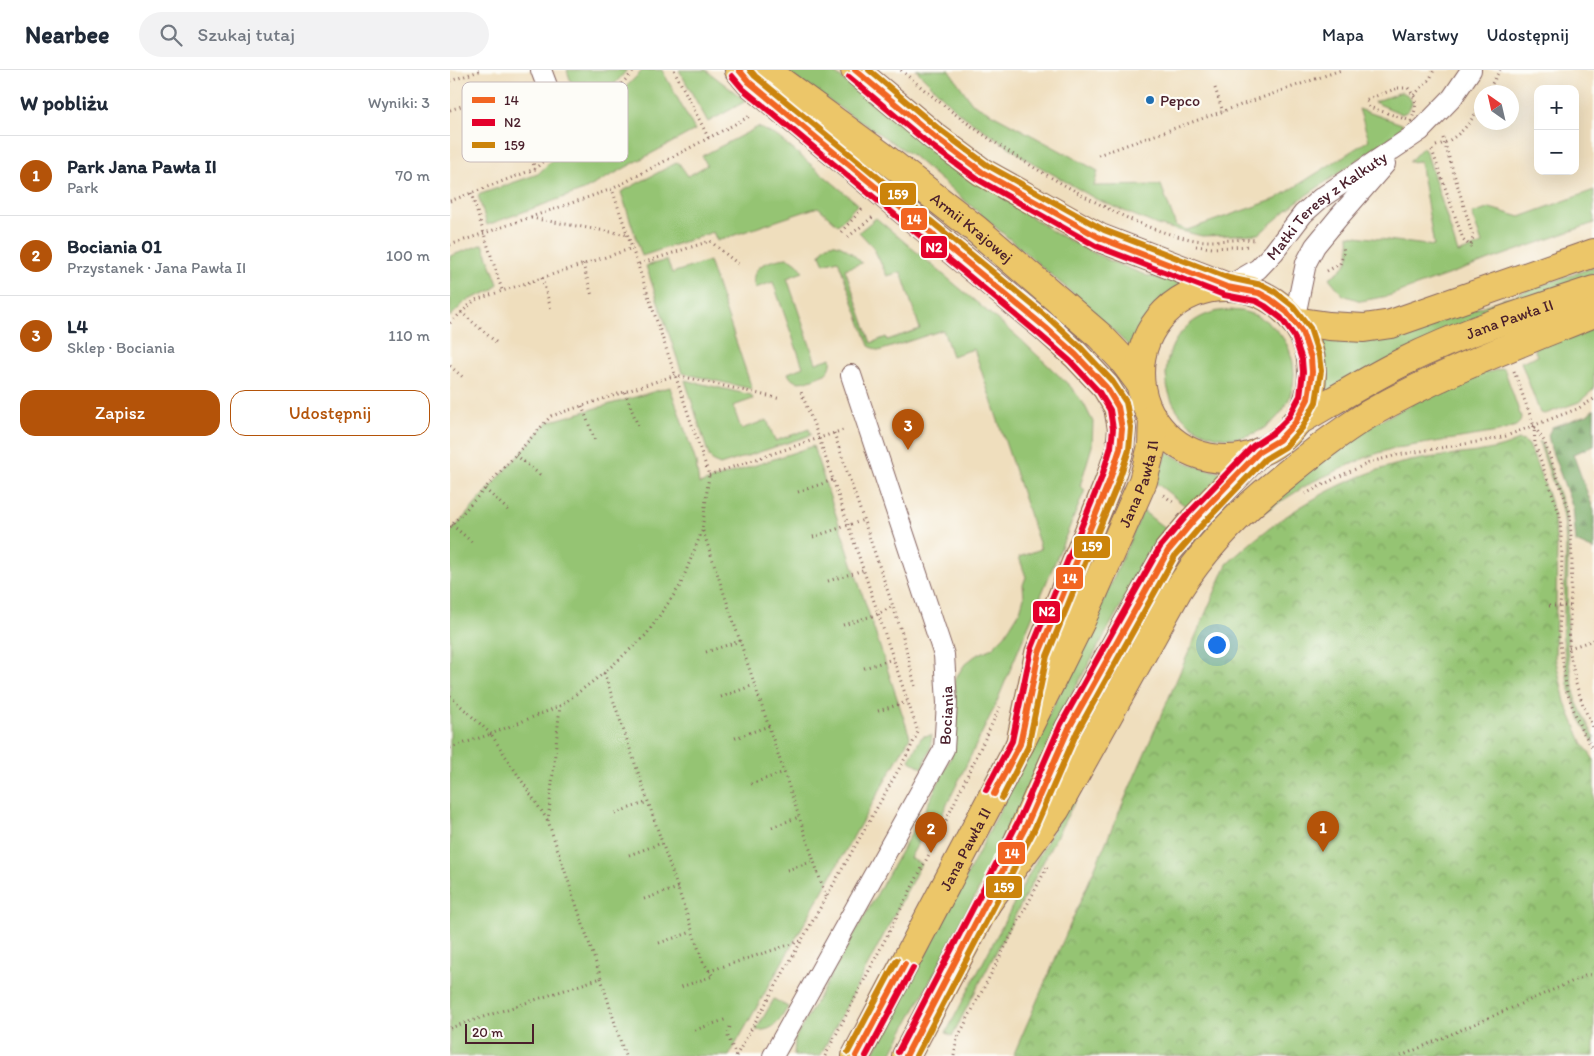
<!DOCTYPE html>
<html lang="pl">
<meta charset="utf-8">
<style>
:root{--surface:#fff;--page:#f2f2f3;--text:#1f2937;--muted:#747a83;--line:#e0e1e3;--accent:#b45309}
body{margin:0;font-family:Itim,sans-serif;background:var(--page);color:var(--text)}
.controls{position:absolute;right:15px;top:15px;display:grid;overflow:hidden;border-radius:10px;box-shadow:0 5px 20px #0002}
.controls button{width:45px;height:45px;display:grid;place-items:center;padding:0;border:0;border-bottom:1px solid var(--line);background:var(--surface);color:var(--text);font:25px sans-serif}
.compass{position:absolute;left:1024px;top:15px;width:45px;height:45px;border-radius:50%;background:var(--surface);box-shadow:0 5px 20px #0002;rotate:326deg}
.scale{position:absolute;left:15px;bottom:12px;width:69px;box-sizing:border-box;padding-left:5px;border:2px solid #4a1f2b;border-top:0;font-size:14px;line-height:18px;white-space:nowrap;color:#4a1f2b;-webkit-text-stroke:4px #fdfcf7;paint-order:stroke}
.you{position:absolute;left:766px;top:574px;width:18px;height:18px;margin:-12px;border:4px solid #fff;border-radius:50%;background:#1a73e8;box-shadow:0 0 0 8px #1a73e833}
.badge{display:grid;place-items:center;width:32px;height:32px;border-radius:50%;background:var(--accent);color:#fff;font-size:16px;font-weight:700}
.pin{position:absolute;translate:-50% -41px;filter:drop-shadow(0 1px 2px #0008)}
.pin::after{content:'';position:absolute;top:26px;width:18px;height:15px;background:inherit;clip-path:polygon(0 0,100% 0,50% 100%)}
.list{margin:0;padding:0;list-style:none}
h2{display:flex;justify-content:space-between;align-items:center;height:65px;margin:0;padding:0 20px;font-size:21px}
h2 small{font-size:16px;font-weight:400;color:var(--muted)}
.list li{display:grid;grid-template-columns:32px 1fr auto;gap:15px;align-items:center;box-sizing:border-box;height:80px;padding:0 20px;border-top:1px solid var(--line)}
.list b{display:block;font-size:19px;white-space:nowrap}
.list p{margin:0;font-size:16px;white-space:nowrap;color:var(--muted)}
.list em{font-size:16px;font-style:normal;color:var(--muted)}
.actions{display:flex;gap:10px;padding:15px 20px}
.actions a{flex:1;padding:11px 0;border:1px solid var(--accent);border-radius:15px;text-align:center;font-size:18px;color:var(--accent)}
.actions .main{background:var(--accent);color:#fff}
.icon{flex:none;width:28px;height:28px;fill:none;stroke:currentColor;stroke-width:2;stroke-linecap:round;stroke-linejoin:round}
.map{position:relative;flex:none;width:1144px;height:986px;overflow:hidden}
header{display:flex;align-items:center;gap:30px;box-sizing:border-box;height:70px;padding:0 25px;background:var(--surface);border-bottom:1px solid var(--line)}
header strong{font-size:24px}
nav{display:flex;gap:28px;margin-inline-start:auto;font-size:18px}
.search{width:350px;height:45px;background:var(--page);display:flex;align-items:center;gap:12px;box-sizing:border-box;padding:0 18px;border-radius:28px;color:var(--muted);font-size:19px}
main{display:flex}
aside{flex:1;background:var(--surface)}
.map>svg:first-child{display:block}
.grass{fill:#95c473;stroke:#70724f}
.forest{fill:url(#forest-firs);stroke:#616448}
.park{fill:url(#park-crowns);stroke:#70724f}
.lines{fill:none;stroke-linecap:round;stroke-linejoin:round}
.street-casing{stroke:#84625e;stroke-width:22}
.primary-casing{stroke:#84625e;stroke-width:30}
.path{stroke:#84625e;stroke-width:3;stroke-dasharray:1 4;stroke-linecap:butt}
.street{stroke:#fff;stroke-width:20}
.primary{stroke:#ecc669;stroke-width:28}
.bus-1-casing{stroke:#fdfcf7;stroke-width:10}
.bus-2-casing{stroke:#fdfcf7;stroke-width:10}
.bus-3-casing{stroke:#fdfcf7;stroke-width:10}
.bus-1{stroke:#f26522;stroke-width:6}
.bus-2{stroke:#e4002b;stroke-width:6}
.bus-3{stroke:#cc840b;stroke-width:6}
.poi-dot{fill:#1f6fb2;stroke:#fdfcf7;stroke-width:2}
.labels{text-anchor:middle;stroke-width:4.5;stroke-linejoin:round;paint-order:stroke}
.poi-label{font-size:16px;fill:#4a1f2b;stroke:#fdfcf7;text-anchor:start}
.street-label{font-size:16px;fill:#4a1f2b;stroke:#fdfcf7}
.key{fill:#fdfcf7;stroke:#c7baba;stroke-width:1}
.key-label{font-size:14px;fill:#4a1f2b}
.line-badge{stroke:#fdfcf7;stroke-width:2}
.badge-label{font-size:14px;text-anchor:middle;font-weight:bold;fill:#fff}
</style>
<header>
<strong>Nearbee</strong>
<div class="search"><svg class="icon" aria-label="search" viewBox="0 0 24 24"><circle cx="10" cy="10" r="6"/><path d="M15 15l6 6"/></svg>Szukaj tutaj</div>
<nav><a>Mapa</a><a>Warstwy</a><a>Udostępnij</a></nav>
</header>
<main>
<aside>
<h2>W pobliżu<small>Wyniki: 3</small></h2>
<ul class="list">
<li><span class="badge">1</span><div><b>Park Jana Pawła II</b><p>Park</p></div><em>70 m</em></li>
<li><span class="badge">2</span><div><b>Bociania 01</b><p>Przystanek · Jana Pawła II</p></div><em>100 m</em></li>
<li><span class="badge">3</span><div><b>L4</b><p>Sklep · Bociania</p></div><em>110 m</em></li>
</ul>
<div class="actions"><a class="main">Zapisz</a><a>Udostępnij</a></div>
</aside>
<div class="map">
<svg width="1144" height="986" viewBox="0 0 1144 986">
<defs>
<pattern id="forest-firs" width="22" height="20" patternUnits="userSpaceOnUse" patternTransform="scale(1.25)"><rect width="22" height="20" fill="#78aa65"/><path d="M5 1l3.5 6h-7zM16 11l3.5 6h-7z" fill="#648a53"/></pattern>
<pattern id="park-crowns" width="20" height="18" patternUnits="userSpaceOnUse" patternTransform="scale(1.25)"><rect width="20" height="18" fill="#95c473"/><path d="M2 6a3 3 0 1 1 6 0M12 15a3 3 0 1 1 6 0" fill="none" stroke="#7c9f5f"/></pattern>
</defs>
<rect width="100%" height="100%" fill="#fdfcf7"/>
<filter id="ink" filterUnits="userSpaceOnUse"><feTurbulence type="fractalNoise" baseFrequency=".02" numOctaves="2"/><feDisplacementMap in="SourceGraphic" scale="10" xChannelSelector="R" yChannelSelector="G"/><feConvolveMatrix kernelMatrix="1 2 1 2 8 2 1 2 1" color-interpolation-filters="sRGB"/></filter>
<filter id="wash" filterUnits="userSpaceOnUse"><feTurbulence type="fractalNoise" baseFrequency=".0096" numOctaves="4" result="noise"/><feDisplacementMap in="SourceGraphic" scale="20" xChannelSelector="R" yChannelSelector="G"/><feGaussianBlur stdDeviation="1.12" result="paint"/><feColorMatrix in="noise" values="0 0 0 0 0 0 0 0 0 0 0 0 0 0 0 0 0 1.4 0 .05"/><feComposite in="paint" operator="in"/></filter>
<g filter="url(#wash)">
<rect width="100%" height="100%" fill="#efdebd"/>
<!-- grass -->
<g class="grass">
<path d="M117,0H177L133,50Z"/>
<path d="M193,0H212L245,60L134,120L37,155L28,125L88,104Z"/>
<path d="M229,0H256L296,31L258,52Z"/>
<path d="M336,0H381L473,73L605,163L660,191L698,206L739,214C709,234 696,245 683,280L642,240L463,86L352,13Z"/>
<path d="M466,0H499L522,33L648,101L644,116L711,115L726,156L737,160L826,129L919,70L909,39L952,54L953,59L845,133L809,164L752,166L707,155L646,129L578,90L509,43Z"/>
<path d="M951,22C958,24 960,27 962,33L958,41L952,44L924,32Z"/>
<path d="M308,57L328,67L408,134L388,155L368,137L270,170L267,171L263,162L192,186L171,122L228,92L238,106L257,95L252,86Z"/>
<path d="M973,77L977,84L1008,183L1032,174L1022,144L1040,138L1070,147L1144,120V153L938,226L911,231L893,225L879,208C901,195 900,188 899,165L984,176L970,91L959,92Z"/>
<path d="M426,148L569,268L621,317L634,334L643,352L642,376L630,416L635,420L545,636L487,755L472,746L501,687L506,648L505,609L515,594L525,586L542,578L555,565L570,541L574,527L573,515L576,507L569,487L591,479L524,279L502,286L493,260L429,281L419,276L388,190L374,194L370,185C380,160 402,183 412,193L395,199L421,273L436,267L437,270L470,259L451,202L437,206L423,177L409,162Z"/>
<path d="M33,174L48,214L43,220L16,231L0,247V186Z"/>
<path d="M337,188C346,191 349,194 353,202L337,208L366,293L381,288C382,295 380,300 375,304C363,308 344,320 338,303L353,297L323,212L305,218C298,196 319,190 337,188Z"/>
<path d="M217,190L222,203L259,191L302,319L232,303L196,196Z"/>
<path d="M1144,197V204L1028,247L875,326V298L868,267L907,271L945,267Z"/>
<circle cx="780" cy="304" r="64"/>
<path d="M1144,254V319L1129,332L1095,344L1090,343L1071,292L1087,286L1084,278Z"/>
<path d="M1034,297L1036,303L1054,298L1071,347L1070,352L1066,356L1048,362L941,379L917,387L862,412L811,444L794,451L908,362Z"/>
<path d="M235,310L301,325L303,329L283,336L291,359L317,350L325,371L359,359L361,365L270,395L263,392L259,386Z"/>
<path d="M220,317L246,392L249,414L363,376L460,667L279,986H0V463L98,352Z"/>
<path d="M1089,372H1091L1115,441L1116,452L1118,475L1117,576L1120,600L1126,631L1144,667V673L1132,653L1118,614L1113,568L1116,478L1115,457L1113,443Z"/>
<path d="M717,382C735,394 753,399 774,403L738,438L705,412Z"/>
<path d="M693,441L717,460L690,501L617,633L552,776L440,986H422L507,825L633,577Z"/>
<path d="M670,641L622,737L502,966L496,963L586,791Z"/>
<path d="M482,665L480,680L472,698L459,690L471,668L474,666Z"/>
<path d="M466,755L485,765L480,773L471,768L460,788L471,794L370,986H344L345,969Z"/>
<path d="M324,929L338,937C330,950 324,962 306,960Z"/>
</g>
<!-- forest -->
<path class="forest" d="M1144,339V376L1123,384L1144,441V480L1126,472L1123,438L1101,379L1098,365L1102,357L1137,345Z"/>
<!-- park -->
<path class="park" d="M1069,370L1074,371L1079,375L1095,416L1103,440L1104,451L1107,475L1105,587L1115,632L1133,674L1144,690V986H563L777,494C828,446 891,406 961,391C989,385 1019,385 1047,378C1055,376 1062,373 1069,370Z"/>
</g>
<g filter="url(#ink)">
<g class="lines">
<defs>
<g id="street">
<path d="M91,0L117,69"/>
<path id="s1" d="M777,217L808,199L824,182L853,144L871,128L970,61L1002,28L1021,0"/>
<path d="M844,251L856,193L865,176L888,148L935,94"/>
<path id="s2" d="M323,986L494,679L497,633L494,585L401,305"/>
</g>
<g id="primary">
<path d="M289,0L299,12L596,258L626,285L656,317L668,337L672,359L670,379L659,412L589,583L570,674"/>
<path id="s3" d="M315,0L431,85L527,160L650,266L672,289L690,313"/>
<path d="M405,0L485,67L532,102L650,168L775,216"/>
<circle cx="776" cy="303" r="86"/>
<path d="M844,251L879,256L914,258L941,254L1144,183"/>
<path id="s4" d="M845,353C880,333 915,311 951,293C1013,262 1079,241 1144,220"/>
<path d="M568,771L619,658L718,481L744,450L809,382"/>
<path d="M537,833L606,739L728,520C754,479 789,443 827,412C857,388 886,364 919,344C990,303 1068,274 1144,243"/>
<path id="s5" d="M406,986L570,674L631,551L693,411L702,376L703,348"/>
<path d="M456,986L545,818"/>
</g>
</defs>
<!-- street casing -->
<use href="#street" class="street-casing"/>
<!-- primary casing -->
<use href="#primary" class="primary-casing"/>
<!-- path -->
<g class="path">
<path d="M224,0L259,69"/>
<path d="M451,0C506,48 565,89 629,123C665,143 704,163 745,170C765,173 786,168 806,170"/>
<path d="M0,11L32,0"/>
<path d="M765,18L773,42"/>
<path d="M948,18H958C968,30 967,37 961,51L919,37L915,30Z"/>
<path d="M1037,22L1050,0"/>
<path d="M964,25L980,9L984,0"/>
<path d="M23,32L33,57"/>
<path d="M0,40L59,20L85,99"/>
<path d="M133,53L185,0"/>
<path d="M993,68L1023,166L1021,177"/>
<path d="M986,76C1010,68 1020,54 1032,32"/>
<path d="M982,80L1013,169L1021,177"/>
<path d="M648,85L891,0"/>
<path d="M21,123L52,220"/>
<path d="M0,131L85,99L102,83"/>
<path d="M81,148L178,165"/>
<path d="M391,162L412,139"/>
<path d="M398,167L424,146"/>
<path d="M0,175L162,119L302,45"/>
<path d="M746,176L762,178L800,176"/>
<path d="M133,194L142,226"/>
<path d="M189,194L260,171L288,194"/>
<path d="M877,201L890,194L894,182L893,176"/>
<path d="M92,208L101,239"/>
<path d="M11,242L47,273"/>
<path d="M0,253L25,230L183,178"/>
<path d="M0,296L15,309"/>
<path d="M1064,301L1084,356L1094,371L1120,442L1122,492L1119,578L1126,614L1133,635L1144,660"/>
<path d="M175,322L188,356"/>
<path d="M132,336L145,371"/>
<path d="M1084,356L1085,374L1110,446L1112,486L1109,567L1117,622L1131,659L1144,680"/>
<path d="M384,363L453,566L465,616"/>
<path d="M66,385L90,405"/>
<path d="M259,405L396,359"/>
<path d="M35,419L59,441"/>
<path d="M348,422L383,410"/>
<path d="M855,424L892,405L921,392L947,385L1039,370L1056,366L1127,339L1144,329"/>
<path d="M714,425L725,434"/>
<path d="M2,455L23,473"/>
<path d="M0,457L101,346L226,305L331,329"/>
<path d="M253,461L376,827"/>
<path d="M363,467L414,450"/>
<path d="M378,511L413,500"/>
<path d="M1099,536H1121"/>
<path d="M393,555L428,544L443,536"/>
<path d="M1119,578L1144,570"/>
<path d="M256,582L290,571"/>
<path d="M414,598L443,589"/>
<path d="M154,603L253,892L263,906L231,917"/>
<path d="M0,626L41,664L110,636"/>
<path d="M271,627L304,615"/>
<path d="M428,641L457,632"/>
<path d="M285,668L319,656"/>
<path d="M0,678L41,664L98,751"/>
<path d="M301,714L334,702"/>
<path d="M165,743L198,732"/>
<path d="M322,757L349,747"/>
<path d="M179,785L212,773"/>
<path d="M337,800L364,791"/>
<path d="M194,829L228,818"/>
<path d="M209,873L242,862"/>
<path d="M259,901L351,871"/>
<path d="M151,908L175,986"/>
<path d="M280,957L277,964L286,986"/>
<path d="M0,958L151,908L98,751L110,636L154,603L196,565L230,516L252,461L259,405L162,119"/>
<path d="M245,960L277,949"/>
<path d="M286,986L458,683L468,662L369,368L351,322"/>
<path d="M375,986L490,763L550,637"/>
<path d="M504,986L507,969L597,797"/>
<path d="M951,986L1135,906L1144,904"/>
</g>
<!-- street -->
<use href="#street" class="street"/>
<!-- primary -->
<use href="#primary" class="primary"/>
<defs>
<g id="bus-1">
<path d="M289,0L299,12L596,258L626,285L656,317L668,337L672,359L670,379L659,412L589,583L570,674L544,724"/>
<path d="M405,0L485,67L532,102L650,168L777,217L809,223L820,229L837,242L852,262L861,288L862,302L858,329L845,353L829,370L809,382L744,450L718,481L619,658L576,756L456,986"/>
<path d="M406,986L455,894"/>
</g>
<g id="bus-2">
<path d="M282,6L293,19L590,265L620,291L649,322L660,340L663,359L661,377L651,409L581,580L562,671L536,720"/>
<path d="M399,7L479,74L527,109L646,176L774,225L806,231L815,236L831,248L844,266L852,290L853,302L850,326L838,348L823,363L803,376L738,444L710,477L611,654L568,752L448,982"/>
<path d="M416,986L463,898"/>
</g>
<g id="bus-3">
<path d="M300,0L305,6L602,251L632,279L662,311L676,332L681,358L679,380L667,415L597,586L578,677L552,728"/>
<path d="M419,0L490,60L537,95L654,160L779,208L812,215L825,222L843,236L860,258L869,286L871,301L866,332L852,358L835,377L815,389L751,456L725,486L627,662L584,760L466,986"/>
<path d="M398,982L447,890"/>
</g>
</defs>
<!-- bus-1 casing -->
<use href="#bus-1" class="bus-1-casing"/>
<!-- bus-2 casing -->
<use href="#bus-2" class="bus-2-casing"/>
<!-- bus-3 casing -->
<use href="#bus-3" class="bus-3-casing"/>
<!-- bus-1 -->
<use href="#bus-1" class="bus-1"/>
<!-- bus-2 -->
<use href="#bus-2" class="bus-2"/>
<!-- bus-3 -->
<use href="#bus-3" class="bus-3"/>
</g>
</g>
<!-- markers -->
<circle class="poi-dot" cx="700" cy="30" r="5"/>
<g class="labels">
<!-- poi labels -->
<g class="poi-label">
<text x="710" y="36">Pepco</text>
</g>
<!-- street labels -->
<g class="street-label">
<text dy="6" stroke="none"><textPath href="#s1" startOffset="130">Matki Teresy z Kalkuty</textPath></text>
<text dy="6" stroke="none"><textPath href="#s3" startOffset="260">Armii Krajowej</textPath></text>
<text dy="6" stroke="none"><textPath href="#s4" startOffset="239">Jana Pawła II</textPath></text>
<text dy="6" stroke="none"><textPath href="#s5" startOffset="639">Jana Pawła II</textPath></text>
<text dy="6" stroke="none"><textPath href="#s2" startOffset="385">Bociania</textPath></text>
<text dy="6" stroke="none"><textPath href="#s5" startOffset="234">Jana Pawła II</textPath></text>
</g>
</g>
<!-- legend -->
<rect x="12" y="12" width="166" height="80" rx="8" class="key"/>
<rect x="22" y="27" width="23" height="6" fill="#f26522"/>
<rect x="22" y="49" width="23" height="7" fill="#e4002b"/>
<rect x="22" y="72" width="23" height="6" fill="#cc840b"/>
<g class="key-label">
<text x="54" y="35">14</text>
<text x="54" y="57">N2</text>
<text x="54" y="80">159</text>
</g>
<g class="line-badge">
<rect x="429" y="112" width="38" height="24" rx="5" fill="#cc840b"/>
<rect x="450" y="137" width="28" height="24" rx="5" fill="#f26522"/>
<rect x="470" y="165" width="28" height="24" rx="5" fill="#e4002b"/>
<rect x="623" y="465" width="38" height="24" rx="5" fill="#cc840b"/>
<rect x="605" y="496" width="29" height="24" rx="5" fill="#f26522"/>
<rect x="582" y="530" width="29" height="24" rx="5" fill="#e4002b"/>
<rect x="547" y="771" width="29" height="24" rx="5" fill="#f26522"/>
<rect x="535" y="805" width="38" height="24" rx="5" fill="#cc840b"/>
</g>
<g class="badge-label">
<text x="448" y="129">159</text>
<text x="464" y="154">14</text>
<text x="484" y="182">N2</text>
<text x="642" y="481">159</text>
<text x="620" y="513">14</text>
<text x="597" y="546">N2</text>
<text x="562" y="788">14</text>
<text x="554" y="822">159</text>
</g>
</svg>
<div class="controls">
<button>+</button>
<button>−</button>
</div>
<svg class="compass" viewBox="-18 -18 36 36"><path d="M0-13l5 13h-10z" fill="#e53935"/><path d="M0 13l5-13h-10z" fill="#747a83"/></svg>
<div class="scale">20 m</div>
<div class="you"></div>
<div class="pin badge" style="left:873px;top:782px">1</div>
<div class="pin badge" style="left:481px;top:783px">2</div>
<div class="pin badge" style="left:458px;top:380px">3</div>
</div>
</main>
